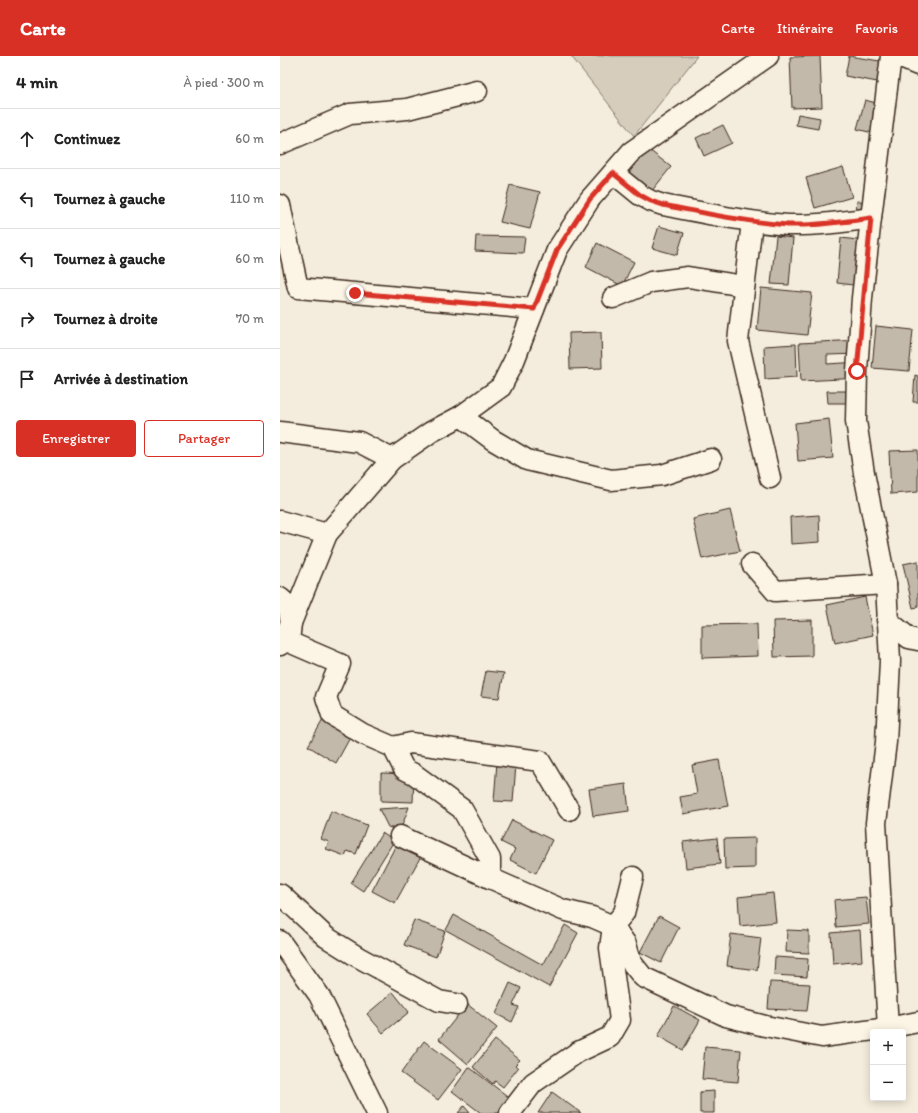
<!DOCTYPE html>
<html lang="fr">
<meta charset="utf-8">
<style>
:root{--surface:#fff;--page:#f6f6f6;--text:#222;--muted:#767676;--line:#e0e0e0;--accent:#d93025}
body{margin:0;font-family:Itim,sans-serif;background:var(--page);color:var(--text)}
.controls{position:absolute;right:12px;bottom:12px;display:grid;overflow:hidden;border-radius:4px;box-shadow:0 2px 10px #0003}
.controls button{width:36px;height:36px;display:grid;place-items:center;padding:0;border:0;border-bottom:1px solid var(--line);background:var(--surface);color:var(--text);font:20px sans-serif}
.stop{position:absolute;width:12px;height:12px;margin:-9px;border:3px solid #d93025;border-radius:50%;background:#fff}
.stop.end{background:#d93025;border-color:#fff;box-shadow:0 1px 4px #0008}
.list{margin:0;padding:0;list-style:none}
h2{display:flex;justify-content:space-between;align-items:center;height:52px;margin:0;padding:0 16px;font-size:17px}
h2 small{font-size:13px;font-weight:400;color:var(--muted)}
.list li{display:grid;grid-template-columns:26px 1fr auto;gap:12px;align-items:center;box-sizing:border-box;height:60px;padding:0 16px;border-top:1px solid var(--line)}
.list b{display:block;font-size:15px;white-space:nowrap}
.list em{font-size:13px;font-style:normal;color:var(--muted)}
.actions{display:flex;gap:8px;padding:12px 16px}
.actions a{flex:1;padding:9px 0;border:1px solid var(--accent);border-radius:4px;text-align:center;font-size:14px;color:var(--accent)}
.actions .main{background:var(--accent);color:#fff}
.icon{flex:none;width:22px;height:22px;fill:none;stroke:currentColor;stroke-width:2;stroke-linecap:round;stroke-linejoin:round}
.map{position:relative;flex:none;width:638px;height:1057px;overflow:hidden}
header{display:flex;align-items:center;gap:24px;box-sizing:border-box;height:56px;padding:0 20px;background:var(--accent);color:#fff}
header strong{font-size:19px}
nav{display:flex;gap:22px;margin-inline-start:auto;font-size:14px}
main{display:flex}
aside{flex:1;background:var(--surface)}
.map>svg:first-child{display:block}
.green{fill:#d6cdbd;stroke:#887c6e}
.building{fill:#c3b9aa;stroke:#3b2a1e}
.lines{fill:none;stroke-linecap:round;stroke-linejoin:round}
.street-casing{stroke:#3b2a1e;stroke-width:23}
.street{stroke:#fcf5e5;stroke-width:20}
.route{stroke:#d93025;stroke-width:5}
</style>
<header>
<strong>Carte</strong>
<nav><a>Carte</a><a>Itinéraire</a><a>Favoris</a></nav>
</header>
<main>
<aside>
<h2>4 min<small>À pied · 300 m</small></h2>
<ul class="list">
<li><svg class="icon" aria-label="ahead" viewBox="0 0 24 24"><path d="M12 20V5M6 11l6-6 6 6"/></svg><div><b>Continuez</b></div><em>60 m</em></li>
<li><svg class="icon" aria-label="left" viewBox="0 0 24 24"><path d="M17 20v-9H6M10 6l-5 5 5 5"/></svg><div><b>Tournez à gauche</b></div><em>110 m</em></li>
<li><svg class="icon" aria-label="left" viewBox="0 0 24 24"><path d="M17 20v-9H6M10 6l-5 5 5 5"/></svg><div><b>Tournez à gauche</b></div><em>60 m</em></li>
<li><svg class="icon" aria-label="right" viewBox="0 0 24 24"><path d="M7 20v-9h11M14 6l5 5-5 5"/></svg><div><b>Tournez à droite</b></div><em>70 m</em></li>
<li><svg class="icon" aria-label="arrive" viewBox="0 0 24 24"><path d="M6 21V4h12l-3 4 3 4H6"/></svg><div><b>Arrivée à destination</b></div></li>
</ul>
<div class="actions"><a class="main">Enregistrer</a><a>Partager</a></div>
</aside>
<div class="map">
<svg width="638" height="1057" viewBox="0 0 638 1057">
<rect width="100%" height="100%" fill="#f4eddd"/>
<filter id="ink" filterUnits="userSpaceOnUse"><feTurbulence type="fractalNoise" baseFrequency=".025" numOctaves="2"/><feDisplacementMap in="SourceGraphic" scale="8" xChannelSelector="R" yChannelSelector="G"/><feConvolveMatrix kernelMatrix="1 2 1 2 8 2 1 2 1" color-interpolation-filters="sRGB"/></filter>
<g filter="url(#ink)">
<!-- green -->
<path class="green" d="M291,0H417L354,80Z"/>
<!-- building -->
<g class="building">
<path d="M540,0L542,51L512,52L510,1Z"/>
<path d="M569,0L612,7L608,28L565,20Z"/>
<path d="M585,44L607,50L600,79L577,73Z"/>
<path d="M518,58L540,62L538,73L516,69Z"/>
<path d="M443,69L452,87L424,100L416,82Z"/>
<path d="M368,93L391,111L371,136L348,118Z"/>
<path d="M563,111L572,141L535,152L526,122Z"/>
<path d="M230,129L260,136L250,173L220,166Z"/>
<path d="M577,145L595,146L594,155L576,154Z"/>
<path d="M379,170L404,177L397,199L372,192Z"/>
<path d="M196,180L245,181L243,197L195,195Z"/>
<path d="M496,180L513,182L509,229L491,228Z"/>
<path d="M561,182L586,185L581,230L557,227Z"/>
<path d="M317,187L354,206L342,230L306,211Z"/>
<path d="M481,232L532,237L527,279L477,274Z"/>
<path d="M596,270L633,274L629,315L592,312Z"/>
<path d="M321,276L322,312L290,313L289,277Z"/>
<path d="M580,284V298L547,299V308L580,306L581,322L521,325L519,287Z"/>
<path d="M516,288L517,321L485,323L484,290Z"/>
<path d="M635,319L638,320V346H633Z"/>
<path d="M547,335H572L573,347H548Z"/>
<path d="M549,363L553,402L518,405L515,367Z"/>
<path d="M638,394V436L611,438L609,395Z"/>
<path d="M450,454L460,495L422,503L413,463Z"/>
<path d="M539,459L540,486L511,488L510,461Z"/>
<path d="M638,505V551L633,552L623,508Z"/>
<path d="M585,541L593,579L555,587L547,549Z"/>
<path d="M532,564V600L494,601L493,565Z"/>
<path d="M477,568L478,600L422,602V569Z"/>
<path d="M206,615L224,617L219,642L201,640Z"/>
<path d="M44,662L72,678L56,707L28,690Z"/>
<path d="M439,704L448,750L403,758L400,741L417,738L412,709Z"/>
<path d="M217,706L236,708L233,746L214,745Z"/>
<path d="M101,717L134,718L133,746L101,745Z"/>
<path d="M346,728L349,755L313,760L309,733Z"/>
<path d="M129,751L120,775L108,771L99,753Z"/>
<path d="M51,755L87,769L76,798L67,795L65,800L46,793L49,786L41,783Z"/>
<path d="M232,764L272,784L256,817L230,804L235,793L221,786Z"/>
<path d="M102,777L114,785L83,835L71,827Z"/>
<path d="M437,782L440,808L406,812L403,786Z"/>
<path d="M475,782V812L445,813L444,783Z"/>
<path d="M117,787L141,800L115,847L92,835Z"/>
<path d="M493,837L496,866L460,870L458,841Z"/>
<path d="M586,841L589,868L556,871L554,844Z"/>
<path d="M174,859L263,909L285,869L298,877L269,931L166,874Z"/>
<path d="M379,860L399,871L381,907L360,896Z"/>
<path d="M134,864L165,875L156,901L124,889Z"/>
<path d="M507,874L529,875V897L506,896Z"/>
<path d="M580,874L582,905L553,908L551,877Z"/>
<path d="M451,878L481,882L477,914L447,910Z"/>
<path d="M495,901L528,903L527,921L494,919Z"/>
<path d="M490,926L530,928L527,955L488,953Z"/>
<path d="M230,927L241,932L233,949L239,951L232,966L216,958Z"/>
<path d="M113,936L129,956L103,977L87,958Z"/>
<path d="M187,948L217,972L188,1008L159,983Z"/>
<path d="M394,950L420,964L403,994L378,980Z"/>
<path d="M215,984L240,1004L235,1009L238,1012L223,1031L215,1025L213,1028L193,1011Z"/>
<path d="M144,985L182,1013L158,1044L121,1017Z"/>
<path d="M425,991L461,994L458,1026L422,1023Z"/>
<path d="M189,1011L243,1052L239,1057H201L172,1035Z"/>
<path d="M434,1035V1057H420V1036Z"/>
<path d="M272,1036L301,1057H258Z"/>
<path d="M184,1050L190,1057H178Z"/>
</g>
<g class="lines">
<defs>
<g id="street">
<path d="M616,0L638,9"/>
<path d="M0,88L70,58L127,53L197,35"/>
<path d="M333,117L360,139L371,145L383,149C424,157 466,166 508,169C535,170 564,166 591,162"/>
<path d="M0,149L18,232L254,253"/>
<path d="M472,166L458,285L490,422"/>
<path d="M333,242L371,226L408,221L464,230"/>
<path d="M181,360L213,384L247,404L331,424L382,419L431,403"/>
<path d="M0,376L79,386L112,403"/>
<path d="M0,465L47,478"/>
<path d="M472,508L495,535L606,528"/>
<path d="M0,542L8,549L11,567L9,586L60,608L46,641L52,659L83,678L113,691L124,713L134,718L182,753L210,803V822"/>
<path d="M607,564L629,582L638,584"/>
<path d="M0,589L11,567L47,478L112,403L151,376L181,360L221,331L234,305L277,194L310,143L351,96L488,0"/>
<path d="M113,691L131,687L260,705L289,754"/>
<path d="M120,780L210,822L283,854L312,861L333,870L346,888L351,906L363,921L446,960L485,970L542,981L608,972L638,966"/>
<path d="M0,838L46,881L78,901L159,945L177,948"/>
<path d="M0,885L39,939L97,1057"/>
<path d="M608,972L596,767L606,686L610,605L606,528L584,417L576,365L577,315L582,242L591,162L611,0"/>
<path d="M230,1057L253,1027L298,996L330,981L340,964L330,892L333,870L344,857L353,821"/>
</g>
</defs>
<!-- street casing -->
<use href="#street" class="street-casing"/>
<!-- street -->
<use href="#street" class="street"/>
</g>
</g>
<g class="lines" filter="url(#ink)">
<!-- route -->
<path class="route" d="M75,237L254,253L277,194L310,143L333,117L360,139L371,145L383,149C424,157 466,166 508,169C535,170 564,166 591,162L577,315"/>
</g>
</svg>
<div class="controls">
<button>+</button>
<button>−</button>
</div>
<div class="stop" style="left:577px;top:315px"></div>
<div class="stop end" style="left:75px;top:237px"></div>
</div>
</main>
